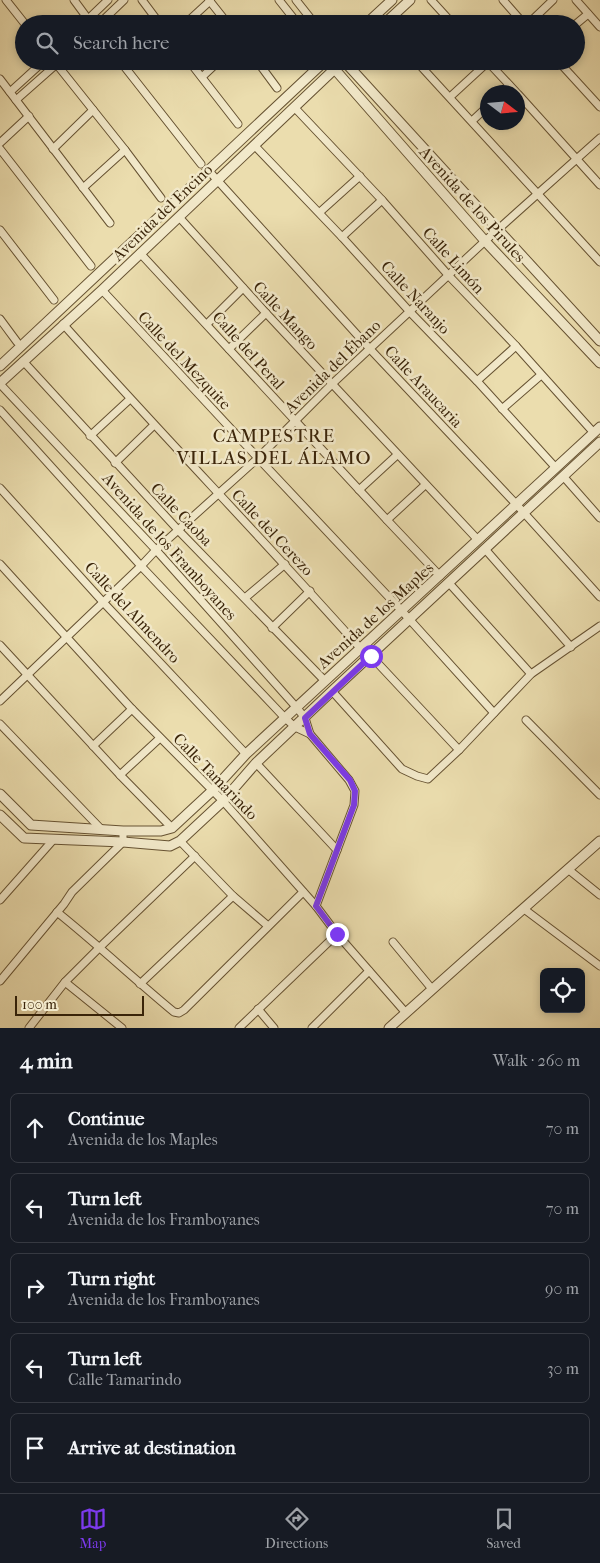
<!DOCTYPE html>
<meta charset="utf-8">
<style>
:root{--surface:#171b24;--page:#20242c;--text:#f1f3f6;--muted:#9ea1a6;--line:#363941;--accent:#7c3aed}
body{margin:0;font-family:"IM FELL French Canon",serif;background:var(--page);color:var(--text)}
.controls{position:absolute;right:15px;bottom:15px;display:grid;overflow:hidden;border-radius:8px;box-shadow:0 2px 8px #0003}
.controls button{width:45px;height:45px;display:grid;place-items:center;padding:0;border:0;border-bottom:1px solid var(--line);background:var(--surface);color:var(--text);font:25px sans-serif}
.compass{position:absolute;left:480px;top:85px;width:45px;height:45px;border-radius:50%;background:var(--surface);box-shadow:0 2px 8px #0003;rotate:106deg}
.scale{position:absolute;left:15px;bottom:12px;width:129px;box-sizing:border-box;padding-left:5px;border:2px solid #3a2409;border-top:0;font-size:14px;line-height:18px;white-space:nowrap;color:#3a2409;-webkit-text-stroke:4px #f2e9ca;paint-order:stroke}
.stop{position:absolute;width:15px;height:15px;margin:-11px;border:4px solid #7c3aed;border-radius:50%;background:#fff}
.stop.end{background:#7c3aed;border-color:#fff;box-shadow:0 1px 5px #0008}
.list{margin:0;padding:0;list-style:none}
h2{display:flex;justify-content:space-between;align-items:center;height:65px;margin:0;padding:0 20px;font-size:21px}
h2 small{font-size:16px;font-weight:400;color:var(--muted)}
.list li{display:grid;grid-template-columns:32px 1fr auto;gap:15px;align-items:center;box-sizing:border-box;height:70px;margin:0 10px 10px;padding:0 10px;border:1px solid var(--line);border-radius:8px}
.list b{display:block;font-size:19px;white-space:nowrap}
.list p{margin:0;font-size:16px;white-space:nowrap;color:var(--muted)}
.list em{font-size:16px;font-style:normal;color:var(--muted)}
.icon{flex:none;width:28px;height:28px;fill:none;stroke:currentColor;stroke-width:2;stroke-linecap:round;stroke-linejoin:round}
.map{position:relative;flex:none;width:600px;height:1028px;overflow:hidden}
.search{position:absolute;background:var(--surface);box-shadow:0 2px 8px #0003;left:15px;right:15px;top:15px;height:55px;display:flex;align-items:center;gap:12px;box-sizing:border-box;padding:0 18px;border-radius:28px;color:var(--muted);font-size:19px}
.sheet{height:465px;background:var(--surface)}
nav{display:flex;justify-content:space-around;align-items:center;box-sizing:border-box;height:70px;border-top:1px solid var(--line);background:var(--surface);font-size:14px;color:var(--muted)}
nav a{display:grid;justify-items:center;gap:2px}
nav .on{color:var(--accent)}
.map>svg:first-child{display:block}
.lines{fill:none;stroke-linecap:round;stroke-linejoin:round}
.minor-casing{stroke:#665232;stroke-width:9}
.tertiary-casing{stroke:#665232;stroke-width:11}
.minor{stroke:#f2e9ca;stroke-width:7}
.tertiary{stroke:#f2e9ca;stroke-width:9}
.route{stroke:#7c3aed;stroke-width:6}
.labels{text-anchor:middle;stroke-width:5;stroke-linejoin:round;paint-order:stroke}
.street-label{font-size:16px;fill:#3a2409;stroke:#f2e9ca}
.quarter-label{font-size:19px;letter-spacing:1px;fill:#3a2409;stroke:#f2e9ca}
</style>
<div class="map">
<svg width="600" height="1028" viewBox="0 0 600 1028">
<rect width="100%" height="100%" fill="#ebddae"/>
<filter id="stains"><feTurbulence type="fractalNoise" baseFrequency=".004" numOctaves="4"/><feColorMatrix values="0 0 0 0 .2 0 0 0 0 .09 0 0 0 0 .02 0 0 0 .5 -.17"/></filter>
<radialGradient id="worn" r=".72"><stop offset=".6" stop-color="#630" stop-opacity="0"/><stop offset="1" stop-color="#630" stop-opacity=".3"/></radialGradient>
<g class="lines">
<defs>
<g id="minor">
<path d="M6,0L25,24"/>
<path d="M74,0L88,19"/>
<path d="M142,0L160,24"/>
<path d="M209,0L228,24"/>
<path d="M279,0L298,24"/>
<path d="M296,0L315,24"/>
<path d="M431,0L453,24"/>
<path d="M503,0L524,24"/>
<path d="M576,0L600,27"/>
<path d="M83,24L108,0"/>
<path d="M99,24L124,0"/>
<path d="M185,24L210,1"/>
<path d="M528,24L553,0"/>
<path d="M576,24L588,14"/>
<path d="M54,61L125,150L161,198"/>
<path d="M120,61L201,164"/>
<path d="M189,61L238,124"/>
<path d="M257,61L277,88"/>
<path d="M416,61L600,262"/>
<path d="M487,61L516,92"/>
<path d="M558,61L600,107"/>
<path d="M202,77L219,61"/>
<path d="M0,79L110,223"/>
<path d="M10,92L44,61"/>
<path d="M502,92L509,85"/>
<path d="M518,94L600,185"/>
<path d="M450,97L488,62"/>
<path d="M16,100L59,62"/>
<path d="M294,107L382,200L449,276L516,346L594,433"/>
<path d="M472,121L488,106"/>
<path d="M0,143L29,116"/>
<path d="M254,145L342,237L410,312L477,381L556,468"/>
<path d="M0,149L91,266"/>
<path d="M53,149L93,110"/>
<path d="M209,171L370,349L516,504L600,597"/>
<path d="M83,188L125,150"/>
<path d="M320,212L360,176"/>
<path d="M179,217L266,313L478,540"/>
<path d="M0,230L54,300"/>
<path d="M342,237L382,200"/>
<path d="M140,253L387,520L440,576"/>
<path d="M102,290L258,458L401,610L494,713"/>
<path d="M0,319L17,342"/>
<path d="M63,324C161,434 263,539 361,649"/>
<path d="M207,324L243,288"/>
<path d="M229,349L266,313"/>
<path d="M23,361L179,531L325,681"/>
<path d="M477,381L516,346"/>
<path d="M0,384L156,550L297,708L305,718L310,734L349,780L355,791L354,805L316,906"/>
<path d="M502,409L541,375"/>
<path d="M0,410L141,566L285,718L295,727L310,734"/>
<path d="M90,436L130,399"/>
<path d="M115,463L154,425"/>
<path d="M563,476L600,518"/>
<path d="M0,488L103,602L246,754"/>
<path d="M359,490L397,455"/>
<path d="M387,520L425,485"/>
<path d="M485,549L571,647"/>
<path d="M0,564L132,709L223,801L316,906L337,934L406,1013"/>
<path d="M449,583L531,674"/>
<path d="M245,598L285,564"/>
<path d="M272,628L310,591"/>
<path d="M0,645L120,775L172,828"/>
<path d="M371,656L459,750"/>
<path d="M332,691L402,769L417,776L428,779L459,750L531,674L600,626"/>
<path d="M0,701L141,566L156,550L258,458L332,384L485,241L600,138"/>
<path d="M526,720L600,795"/>
<path d="M0,724L101,829"/>
<path d="M93,746L132,709"/>
<path d="M256,763L337,850"/>
<path d="M120,775L160,738"/>
<path d="M180,841L233,896L268,926"/>
<path d="M569,870L600,895"/>
<path d="M0,900L54,839"/>
<path d="M524,909L600,966"/>
<path d="M57,912C97,944 134,979 174,1012L179,1013L184,1010L303,892"/>
<path d="M393,942L432,989"/>
<path d="M0,981L64,904L72,892L123,842V831"/>
<path d="M65,982L122,1028"/>
<path d="M140,984L233,896"/>
<path d="M258,1009L274,1028"/>
<path d="M29,1028L65,982L100,947L195,856"/>
<path d="M239,1028L337,934"/>
<path d="M312,1028L369,971"/>
</g>
<g id="tertiary">
<path d="M366,24L392,0"/>
<path d="M384,24L410,0"/>
<path d="M344,61L600,341"/>
<path d="M331,65L485,241L600,363"/>
<path d="M0,366L325,61"/>
<path d="M0,383L102,290L343,61"/>
<path d="M0,794L31,825L123,831H161L172,828L213,790L246,754L600,427"/>
<path d="M0,815L24,838L123,842L170,846L180,841L223,801L256,763L332,691L600,442"/>
<path d="M389,1028L473,953L600,841"/>
</g>
</defs>
<!-- minor casing -->
<use href="#minor" class="minor-casing"/>
<!-- tertiary casing -->
<use href="#tertiary" class="tertiary-casing"/>
<!-- minor -->
<use href="#minor" class="minor"/>
<!-- tertiary -->
<use href="#tertiary" class="tertiary"/>
</g>
<g class="lines">
<!-- route -->
<path class="route" d="M337,934L316,906L354,805L355,791L350,780L310,734L305,718L371,656"/>
</g>
<g class="labels">
<!-- street labels -->
<g class="street-label">
<text transform="translate(473 204) rotate(48)" y="6">Avenida de los Pirules</text>
<text transform="translate(162 212) rotate(-44)" y="6">Avenida del Encino</text>
<text transform="translate(454 260) rotate(48)" y="6">Calle Limón</text>
<text transform="translate(416 297) rotate(47)" y="6">Calle Naranjo</text>
<text transform="translate(286 315) rotate(47)" y="6">Calle Mango</text>
<text transform="translate(249 350) rotate(48)" y="6">Calle del Peral</text>
<text transform="translate(185 360) rotate(47)" y="6">Calle del Mezquite</text>
<text transform="translate(332 366) rotate(-44)" y="6">Avenida del Ébano</text>
<text transform="translate(424 386) rotate(47)" y="6">Calle Araucaria</text>
<text transform="translate(182 514) rotate(46)" y="6">Calle Caoba</text>
<text transform="translate(273 532) rotate(47)" y="6">Calle del Cerezo</text>
<text transform="translate(170 546) rotate(48)" y="6">Avenida de los Framboyanes</text>
<text transform="translate(133 612) rotate(47)" y="6">Calle del Almendro</text>
<text transform="translate(375 615) rotate(-42)" y="6">Avenida de los Maples</text>
<text transform="translate(216 776) rotate(46)" y="6">Calle Tamarindo</text>
</g>
<!-- quarter labels -->
<g class="quarter-label">
<text x="274" y="442">CAMPESTRE<tspan x="274" dy="22">VILLAS DEL ÁLAMO</tspan></text>
</g>
</g>
<rect width="100%" height="100%" filter="url(#stains)"/>
<rect width="100%" height="100%" fill="url(#worn)"/>
</svg>
<div class="controls">
<button><svg class="icon" aria-label="locate" viewBox="0 0 24 24"><circle cx="12" cy="12" r="6"/><path d="M12 2v4M12 18v4M2 12h4M18 12h4"/></svg></button>
</div>
<svg class="compass" viewBox="-18 -18 36 36"><path d="M0-13l5 13h-10z" fill="#e53935"/><path d="M0 13l5-13h-10z" fill="#9ea1a6"/></svg>
<div class="scale">100 m</div>
<div class="stop" style="left:371px;top:656px"></div>
<div class="stop end" style="left:337px;top:934px"></div>
<div class="search"><svg class="icon" aria-label="search" viewBox="0 0 24 24"><circle cx="10" cy="10" r="6"/><path d="M15 15l6 6"/></svg>Search here</div>
</div>
<section class="sheet">
<h2>4 min<small>Walk · 260 m</small></h2>
<ul class="list">
<li><svg class="icon" aria-label="ahead" viewBox="0 0 24 24"><path d="M12 20V5M6 11l6-6 6 6"/></svg><div><b>Continue</b><p>Avenida de los Maples</p></div><em>70 m</em></li>
<li><svg class="icon" aria-label="left" viewBox="0 0 24 24"><path d="M17 20v-9H6M10 6l-5 5 5 5"/></svg><div><b>Turn left</b><p>Avenida de los Framboyanes</p></div><em>70 m</em></li>
<li><svg class="icon" aria-label="right" viewBox="0 0 24 24"><path d="M7 20v-9h11M14 6l5 5-5 5"/></svg><div><b>Turn right</b><p>Avenida de los Framboyanes</p></div><em>90 m</em></li>
<li><svg class="icon" aria-label="left" viewBox="0 0 24 24"><path d="M17 20v-9H6M10 6l-5 5 5 5"/></svg><div><b>Turn left</b><p>Calle Tamarindo</p></div><em>30 m</em></li>
<li><svg class="icon" aria-label="arrive" viewBox="0 0 24 24"><path d="M6 21V4h12l-3 4 3 4H6"/></svg><div><b>Arrive at destination</b></div></li>
</ul>
</section>
<nav>
<a class="on"><svg class="icon" aria-label="map" viewBox="0 0 24 24"><path d="M3 6l6-2 6 2 6-2v14l-6 2-6-2-6 2zM9 4v14M15 6v14"/></svg>Map</a>
<a><svg class="icon" aria-label="directions" viewBox="0 0 24 24"><path d="M12 3l9 9-9 9-9-9zM9 14v-3h6M13 9l2 2-2 2"/></svg>Directions</a>
<a><svg class="icon" aria-label="saved" viewBox="0 0 24 24"><path d="M7 4h10v16l-5-4-5 4z"/></svg>Saved</a>
</nav>
